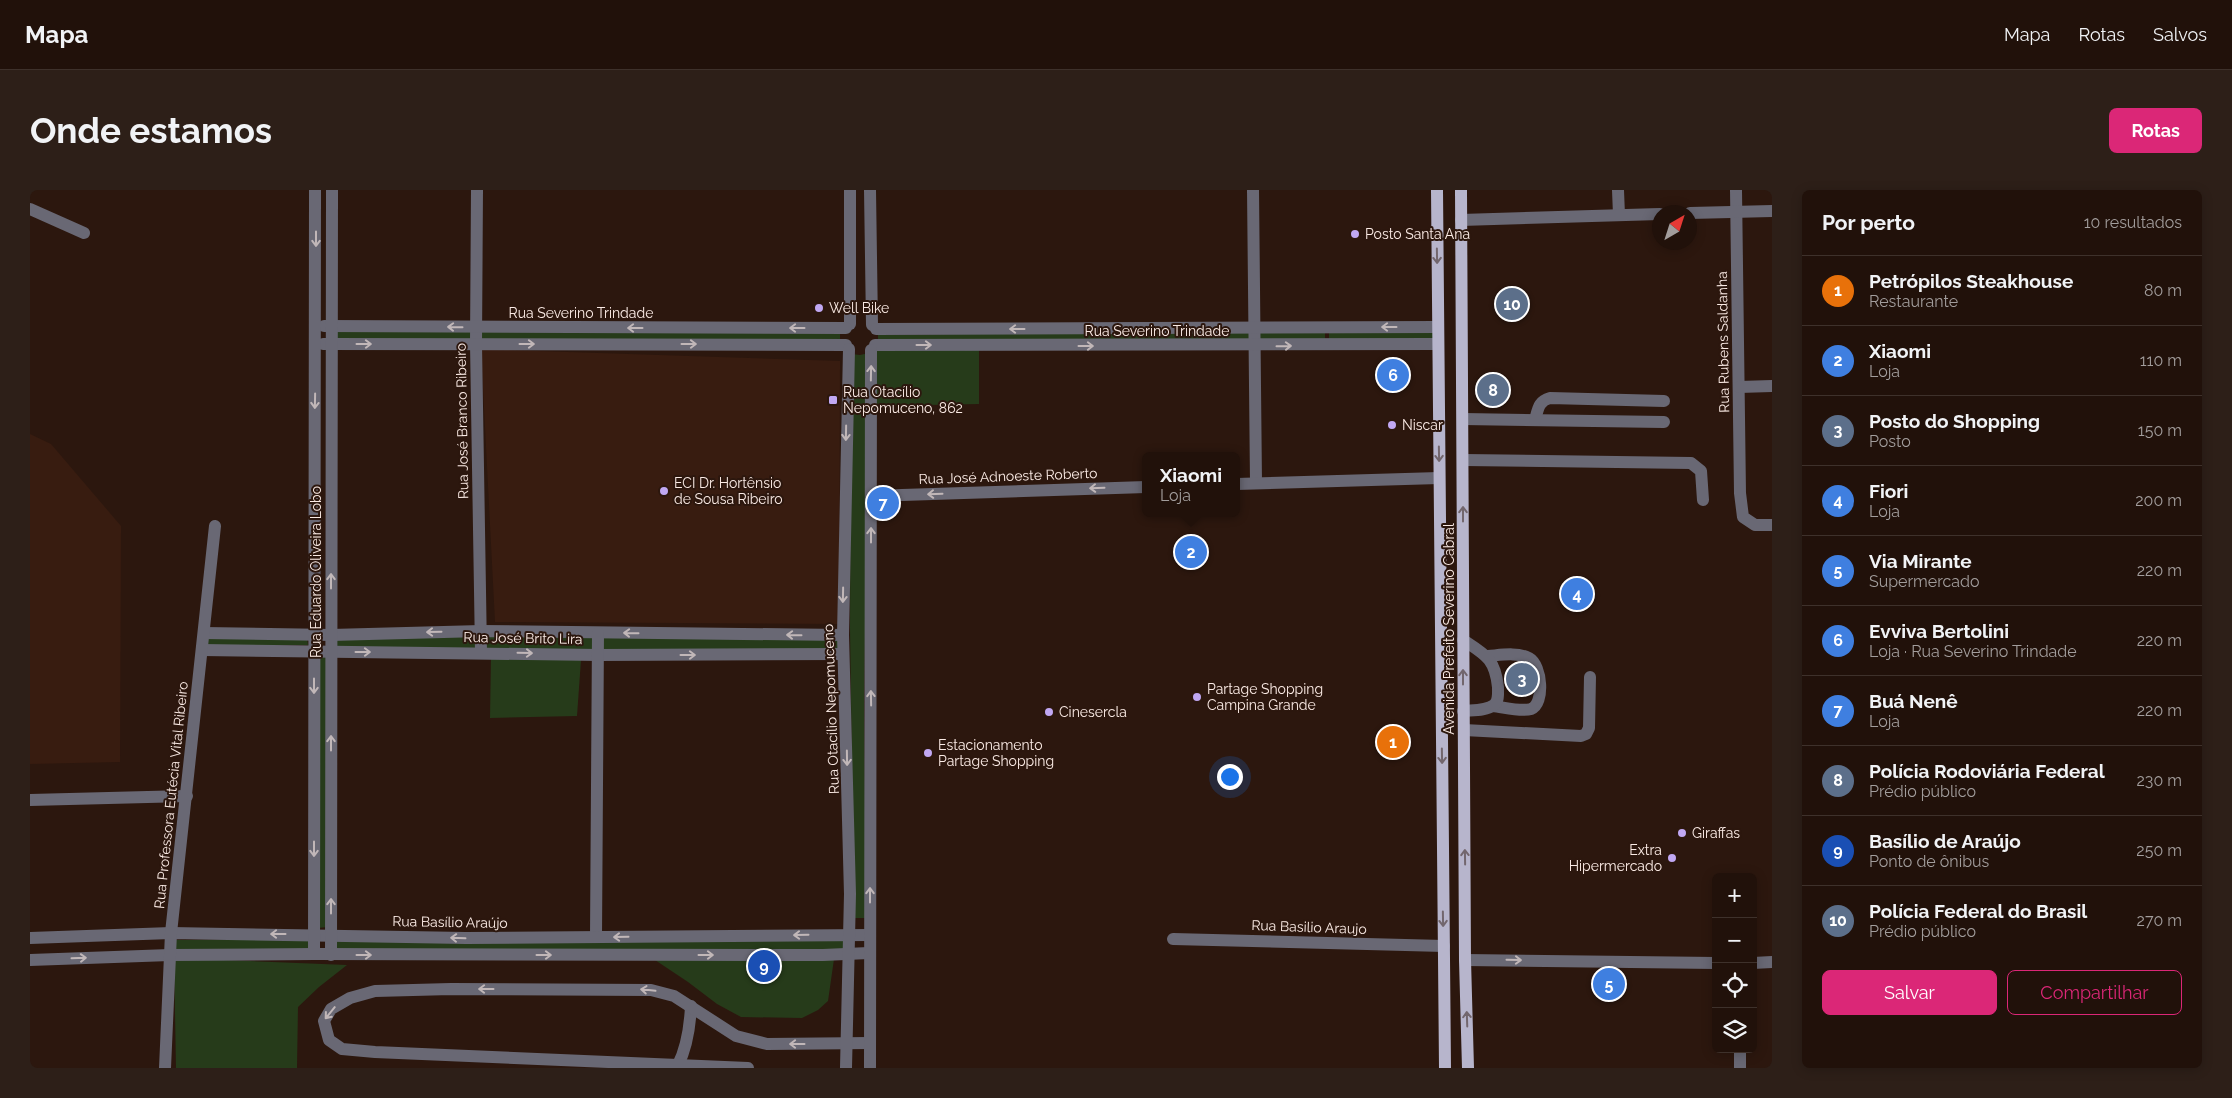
<!DOCTYPE html>
<html lang="pt">
<meta charset="utf-8">
<style>
:root{--surface:#21110a;--page:#2d1f18;--text:#f1f3f6;--muted:#a29d9c;--line:#3e312b;--accent:#db2777}
body{margin:0;font-family:Raleway,sans-serif;background:var(--page);color:var(--text)}
.controls{position:absolute;right:15px;bottom:15px;display:grid;overflow:hidden;border-radius:8px;box-shadow:0 2px 12px #0003}
.controls button{width:45px;height:45px;display:grid;place-items:center;padding:0;border:0;border-bottom:1px solid var(--line);background:var(--surface);color:var(--text);font:25px sans-serif}
.compass{position:absolute;left:1622px;top:15px;width:45px;height:45px;border-radius:50%;background:var(--surface);box-shadow:0 2px 12px #0003;rotate:39deg}
.you{position:absolute;left:1199px;top:586px;width:18px;height:18px;margin:-12px;border:4px solid #fff;border-radius:50%;background:#1a73e8;box-shadow:0 0 0 8px #1a73e833}
.badge{display:grid;place-items:center;width:32px;height:32px;border-radius:50%;background:var(--accent);color:#fff;font-size:16px;font-weight:700}
.pin{position:absolute;translate:-50% -50%;border:2px solid #fff;box-shadow:0 1px 5px #0006}
.popup{position:absolute;left:1112px;top:262px;width:98px;height:65px;box-sizing:border-box;display:grid;place-content:center;border-radius:8px;background:var(--surface);filter:drop-shadow(0 1px 4px #0005);font-size:16px;white-space:nowrap;color:var(--muted)}
.popup b{font-size:19px;color:var(--text)}
.popup::after{content:'';position:absolute;left:50%;top:100%;margin-left:-10px;border:10px solid transparent;border-top-color:var(--surface)}
.list{margin:0;padding:0;list-style:none}
h2{display:flex;justify-content:space-between;align-items:center;height:65px;margin:0;padding:0 20px;font-size:21px}
h2 small{font-size:16px;font-weight:400;color:var(--muted)}
.list li{display:grid;grid-template-columns:32px 1fr auto;gap:15px;align-items:center;box-sizing:border-box;height:70px;padding:0 20px;border-top:1px solid var(--line)}
.list b{display:block;font-size:19px;white-space:nowrap}
.list p{margin:0;font-size:16px;white-space:nowrap;color:var(--muted)}
.list em{font-size:16px;font-style:normal;color:var(--muted)}
.actions{display:flex;gap:10px;padding:15px 20px}
.actions a{flex:1;padding:11px 0;border:1px solid var(--accent);border-radius:8px;text-align:center;font-size:18px;color:var(--accent)}
.actions .main{background:var(--accent);color:#fff}
.icon{flex:none;width:28px;height:28px;fill:none;stroke:currentColor;stroke-width:2;stroke-linecap:round;stroke-linejoin:round}
.map{position:relative;flex:none;width:1742px;height:878px;overflow:hidden;border-radius:8px}
header{display:flex;align-items:center;gap:30px;box-sizing:border-box;height:70px;padding:0 25px;background:var(--surface);border-bottom:1px solid var(--line)}
header strong{font-size:24px}
nav{display:flex;gap:28px;margin-inline-start:auto;font-size:18px}
.intro{display:flex;align-items:center;justify-content:space-between;box-sizing:border-box;height:120px;padding:0 30px}
h1{margin:0;font-size:35px}
.button{padding:12px 22px;border-radius:8px;background:var(--accent);color:#fff;font-size:18px;font-weight:700}
main{display:flex;gap:30px;padding:0 30px}
aside{flex:1;background:var(--surface);border-radius:8px;box-shadow:0 2px 12px #0003}
.map>svg:first-child{display:block}
.built{fill:#381c10}
.green{fill:#263b1a}
.lines{fill:none;stroke-linecap:round;stroke-linejoin:round}
.minor{stroke:#696874;stroke-width:12}
.major{stroke:#b7b5cc;stroke-width:12}
.oneway{stroke:#c1b7b8}
.oneway2{stroke:#72666d}
.poi-dot{fill:#c1a8f3;stroke:#2c170e;stroke-width:2}
.labels{text-anchor:middle;stroke-width:4;stroke-linejoin:round;paint-order:stroke}
.poi-label{font-size:14px;fill:#fbebe5;stroke:#2c170e;text-anchor:start}
.street-label{font-size:14px;fill:#fbebe5;stroke:#2c170e}
</style>
<header>
<strong>Mapa</strong>
<nav><a>Mapa</a><a>Rotas</a><a>Salvos</a></nav>
</header>
<div class="intro"><h1>Onde estamos</h1><a class="button">Rotas</a></div>
<main>
<div class="map">
<svg width="1742" height="878" viewBox="0 0 1742 878">
<rect width="100%" height="100%" fill="#2c170e"/>
<!-- built -->
<g class="built">
<path d="M451,159L810,171L809,434L465,432Z"/>
<path d="M0,244L21,254L91,336L90,572L0,574Z"/>
</g>
<!-- green -->
<g class="green">
<path d="M304,137L441,142V152H304Z"/>
<path d="M1222,140V153L848,149V145Z"/>
<path d="M1226,140H1295V153H1227Z"/>
<path d="M1299,140H1404L1405,152L1299,153Z"/>
<path d="M451,141L810,142V150H452Z"/>
<path d="M846,157L949,159V214L845,216Z"/>
<path d="M839,163L834,514L836,728H824L820,438L821,164L830,165Z"/>
<path d="M455,441L564,446L565,462L454,458Z"/>
<path d="M447,445L448,459L306,460V447Z"/>
<path d="M178,446L277,448L278,455H178Z"/>
<path d="M573,446L812,449V462H573Z"/>
<path d="M299,464L298,737L287,738V465Z"/>
<path d="M461,466L551,470L547,526L460,528Z"/>
<path d="M304,748L814,749L815,761H303Z"/>
<path d="M282,749L281,760L145,759L144,750Z"/>
<path d="M144,768L317,775L289,797L268,817L267,878H146Z"/>
<path d="M622,768L804,769L798,811L788,820L772,828L711,827L687,814L658,792Z"/>
</g>
<g class="lines">
<!-- minor -->
<g class="minor">
<path d="M447,0L446,154L451,462"/>
<path d="M840,0L842,135"/>
<path d="M1223,0L1226,293"/>
<path d="M1588,0L1589,25"/>
<path d="M1706,0L1710,303L1713,327L1725,335H1742"/>
<path d="M0,19L54,43"/>
<path d="M1660,23L1742,21"/>
<path d="M1431,30L1630,24"/>
<path d="M820,134V0"/>
<path d="M294,136L816,138"/>
<path d="M846,139L1408,137"/>
<path d="M293,154L816,155"/>
<path d="M845,155L1408,154"/>
<path d="M1709,197L1742,196"/>
<path d="M1433,229L1634,232"/>
<path d="M1505,230C1508,220 1508,211 1520,208L1634,211"/>
<path d="M1434,270L1661,273L1671,281L1673,310"/>
<path d="M1206,294L1409,288"/>
<path d="M841,306L1116,297"/>
<path d="M174,443L301,445L451,441L813,445"/>
<path d="M172,460L568,465L813,464"/>
<path d="M1458,466C1471,465 1487,462 1499,468C1512,475 1515,514 1501,519C1491,522 1473,517 1463,516"/>
<path d="M1433,521C1442,520 1456,521 1464,515C1469,511 1468,503 1468,497C1465,469 1456,465 1433,450"/>
<path d="M1434,540L1551,546L1556,544L1559,538L1560,487"/>
<path d="M0,610L157,606"/>
<path d="M566,747L568,443"/>
<path d="M0,748L141,743L436,748L840,745"/>
<path d="M1143,749L1414,756"/>
<path d="M284,764L285,0"/>
<path d="M301,765L302,0"/>
<path d="M0,770L140,765L284,764L793,765L839,763"/>
<path d="M1435,770L1686,773"/>
<path d="M1723,773L1742,772"/>
<path d="M648,875C657,857 660,836 661,816"/>
<path d="M135,878L141,743L185,336"/>
<path d="M718,878L345,862L312,859L299,850L294,831L301,819L320,808L345,801L421,799L621,800L644,806L706,846L737,854L840,853"/>
<path d="M816,878L820,704L813,445L819,159"/>
<path d="M840,878L841,160"/>
<path d="M1710,878V859"/>
</g>
<!-- major -->
<g class="major">
<path d="M1407,0L1415,878"/>
<path d="M1431,0L1435,770L1438,878"/>
</g>
</g>
<!-- one-way arrows -->
<defs><path id="oneway-shaft" d="M-6 0H5M1.5-3L5.5 0L1.5 3" fill="none" stroke-width="1.6" stroke-linecap="round" stroke-linejoin="round" transform="scale(1.25)"/></defs>
<g class="oneway">
<use href="#oneway-shaft" transform="translate(286 49) rotate(90)"/>
<use href="#oneway-shaft" transform="translate(425 137) rotate(-179)"/>
<use href="#oneway-shaft" transform="translate(1359 137) rotate(180)"/>
<use href="#oneway-shaft" transform="translate(605 138) rotate(-180)"/>
<use href="#oneway-shaft" transform="translate(767 138) rotate(-180)"/>
<use href="#oneway-shaft" transform="translate(987 139) rotate(180)"/>
<use href="#oneway-shaft" transform="translate(334 154)"/>
<use href="#oneway-shaft" transform="translate(497 154)"/>
<use href="#oneway-shaft" transform="translate(659 154)"/>
<use href="#oneway-shaft" transform="translate(894 155)"/>
<use href="#oneway-shaft" transform="translate(1056 156)"/>
<use href="#oneway-shaft" transform="translate(1254 156) rotate(-1)"/>
<use href="#oneway-shaft" transform="translate(841 183) rotate(-89)"/>
<use href="#oneway-shaft" transform="translate(285 211) rotate(91)"/>
<use href="#oneway-shaft" transform="translate(816 243) rotate(91)"/>
<use href="#oneway-shaft" transform="translate(1067 298) rotate(178)"/>
<use href="#oneway-shaft" transform="translate(905 304) rotate(178)"/>
<use href="#oneway-shaft" transform="translate(841 345) rotate(-90)"/>
<use href="#oneway-shaft" transform="translate(301 391) rotate(-90)"/>
<use href="#oneway-shaft" transform="translate(813 405) rotate(91)"/>
<use href="#oneway-shaft" transform="translate(404 442) rotate(179)"/>
<use href="#oneway-shaft" transform="translate(601 443) rotate(-179)"/>
<use href="#oneway-shaft" transform="translate(764 445) rotate(-179)"/>
<use href="#oneway-shaft" transform="translate(333 462)"/>
<use href="#oneway-shaft" transform="translate(495 463) rotate(1)"/>
<use href="#oneway-shaft" transform="translate(658 465)"/>
<use href="#oneway-shaft" transform="translate(284 496) rotate(90)"/>
<use href="#oneway-shaft" transform="translate(841 508) rotate(-91)"/>
<use href="#oneway-shaft" transform="translate(301 553) rotate(-90)"/>
<use href="#oneway-shaft" transform="translate(817 568) rotate(89)"/>
<use href="#oneway-shaft" transform="translate(284 659) rotate(90)"/>
<use href="#oneway-shaft" transform="translate(840 705) rotate(-90)"/>
<use href="#oneway-shaft" transform="translate(301 716) rotate(-90)"/>
<use href="#oneway-shaft" transform="translate(248 744) rotate(-180)"/>
<use href="#oneway-shaft" transform="translate(771 745) rotate(179)"/>
<use href="#oneway-shaft" transform="translate(591 747) rotate(179)"/>
<use href="#oneway-shaft" transform="translate(428 748) rotate(-178)"/>
<use href="#oneway-shaft" transform="translate(334 765)"/>
<use href="#oneway-shaft" transform="translate(514 765)"/>
<use href="#oneway-shaft" transform="translate(676 765)"/>
<use href="#oneway-shaft" transform="translate(49 768) rotate(-2)"/>
<use href="#oneway-shaft" transform="translate(1484 770) rotate(1)"/>
<use href="#oneway-shaft" transform="translate(456 799) rotate(-180)"/>
<use href="#oneway-shaft" transform="translate(618 800) rotate(-174)"/>
<use href="#oneway-shaft" transform="translate(300 823) rotate(129)"/>
<use href="#oneway-shaft" transform="translate(767 854) rotate(180)"/>
</g>
<g class="oneway2">
<use href="#oneway-shaft" transform="translate(1407 66) rotate(89)"/>
<use href="#oneway-shaft" transform="translate(1409 264) rotate(89)"/>
<use href="#oneway-shaft" transform="translate(1433 324) rotate(-90)"/>
<use href="#oneway-shaft" transform="translate(1433 487) rotate(-90)"/>
<use href="#oneway-shaft" transform="translate(1412 566) rotate(89)"/>
<use href="#oneway-shaft" transform="translate(1435 667) rotate(-91)"/>
<use href="#oneway-shaft" transform="translate(1413 729) rotate(89)"/>
<use href="#oneway-shaft" transform="translate(1437 829) rotate(-92)"/>
</g>
<!-- markers -->
<g class="poi-dot">
<circle cx="1325" cy="44" r="5"/>
<circle cx="789" cy="118" r="5"/>
<rect x="798" y="205" width="10" height="10" rx="2.5"/>
<circle cx="1362" cy="235" r="5"/>
<circle cx="634" cy="301" r="5"/>
<circle cx="1167" cy="507" r="5"/>
<circle cx="1019" cy="522" r="5"/>
<circle cx="898" cy="563" r="5"/>
<circle cx="1652" cy="643" r="5"/>
<circle cx="1642" cy="668" r="5"/>
</g>
<g class="labels">
<!-- poi labels -->
<g class="poi-label">
<text x="1335" y="49">Posto Santa Ana</text>
<text x="799" y="123">Well Bike</text>
<text x="813" y="207">Rua Otacílio<tspan x="813" dy="16">Nepomuceno, 862</tspan></text>
<text x="1372" y="240">Niscar</text>
<text x="644" y="298">ECI Dr. Hortênsio<tspan x="644" dy="16">de Sousa Ribeiro</tspan></text>
<text x="1177" y="504">Partage Shopping<tspan x="1177" dy="16">Campina Grande</tspan></text>
<text x="1029" y="527">Cinesercla</text>
<text x="908" y="560">Estacionamento<tspan x="908" dy="16">Partage Shopping</tspan></text>
<text x="1662" y="648">Giraffas</text>
<text x="1632" y="665" text-anchor="end">Extra<tspan x="1632" dy="16">Hipermercado</tspan></text>
</g>
<!-- street labels -->
<g class="street-label">
<text x="551" y="128">Rua Severino Trindade</text>
<text x="1127" y="146">Rua Severino Trindade</text>
<text transform="translate(1693 152) rotate(-91)" y="5">Rua Rubens Saldanha</text>
<text transform="translate(432 231) rotate(-91)" y="5">Rua José Branco Ribeiro</text>
<text transform="translate(978 286) rotate(-2)" y="5">Rua José Adnoeste Roberto</text>
<text transform="translate(286 382) rotate(-90)" y="5">Rua Eduardo Oliveira Lobo</text>
<text transform="translate(1419 439) rotate(-90)" y="5">Avenida Prefeito Severino Cabral</text>
<text transform="translate(493 448) rotate(1)" y="5">Rua José Brito Lira</text>
<text transform="translate(801 519) rotate(-92)" y="5">Rua Otacílio Nepomuceno</text>
<text transform="translate(141 605) rotate(-84)" y="5">Rua Professora Eutécia Vital Ribeiro</text>
<text transform="translate(420 732) rotate(1)" y="5">Rua Basílio Araújo</text>
<text transform="translate(1279 737) rotate(2)" y="5">Rua Basilio Araujo</text>
</g>
</g>
</svg>
<div class="controls">
<button>+</button>
<button>−</button>
<button><svg class="icon" aria-label="locate" viewBox="0 0 24 24"><circle cx="12" cy="12" r="6"/><path d="M12 2v4M12 18v4M2 12h4M18 12h4"/></svg></button>
<button><svg class="icon" aria-label="layers" viewBox="0 0 24 24"><path d="M12 4l9 5-9 5-9-5zM3 14l9 5 9-5"/></svg></button>
</div>
<svg class="compass" viewBox="-18 -18 36 36"><path d="M0-13l5 13h-10z" fill="#e53935"/><path d="M0 13l5-13h-10z" fill="#a29d9c"/></svg>
<div class="you"></div>
<div class="pin badge" style="left:1363px;top:552px;background:#e8710a">1</div>
<div class="pin badge" style="left:1161px;top:362px;background:#3f7fe0">2</div>
<div class="popup"><b>Xiaomi</b>Loja</div>
<div class="pin badge" style="left:1492px;top:489px;background:#5c6f8a">3</div>
<div class="pin badge" style="left:1547px;top:404px;background:#3f7fe0">4</div>
<div class="pin badge" style="left:1579px;top:794px;background:#3f7fe0">5</div>
<div class="pin badge" style="left:1363px;top:185px;background:#3f7fe0">6</div>
<div class="pin badge" style="left:853px;top:313px;background:#3f7fe0">7</div>
<div class="pin badge" style="left:1463px;top:200px;background:#5c6f8a">8</div>
<div class="pin badge" style="left:734px;top:776px;background:#1a4fb4">9</div>
<div class="pin badge" style="left:1482px;top:114px;background:#5c6f8a">10</div>
</div>
<aside>
<h2>Por perto<small>10 resultados</small></h2>
<ul class="list">
<li><span class="badge" style="background:#e8710a">1</span><div><b>Petrópilos Steakhouse</b><p>Restaurante</p></div><em>80 m</em></li>
<li><span class="badge" style="background:#3f7fe0">2</span><div><b>Xiaomi</b><p>Loja</p></div><em>110 m</em></li>
<li><span class="badge" style="background:#5c6f8a">3</span><div><b>Posto do Shopping</b><p>Posto</p></div><em>150 m</em></li>
<li><span class="badge" style="background:#3f7fe0">4</span><div><b>Fiori</b><p>Loja</p></div><em>200 m</em></li>
<li><span class="badge" style="background:#3f7fe0">5</span><div><b>Via Mirante</b><p>Supermercado</p></div><em>220 m</em></li>
<li><span class="badge" style="background:#3f7fe0">6</span><div><b>Evviva Bertolini</b><p>Loja · Rua Severino Trindade</p></div><em>220 m</em></li>
<li><span class="badge" style="background:#3f7fe0">7</span><div><b>Buá Nenê</b><p>Loja</p></div><em>220 m</em></li>
<li><span class="badge" style="background:#5c6f8a">8</span><div><b>Polícia Rodoviária Federal</b><p>Prédio público</p></div><em>230 m</em></li>
<li><span class="badge" style="background:#1a4fb4">9</span><div><b>Basílio de Araújo</b><p>Ponto de ônibus</p></div><em>250 m</em></li>
<li><span class="badge" style="background:#5c6f8a">10</span><div><b>Polícia Federal do Brasil</b><p>Prédio público</p></div><em>270 m</em></li>
</ul>
<div class="actions"><a class="main">Salvar</a><a>Compartilhar</a></div>
</aside>
</main>
